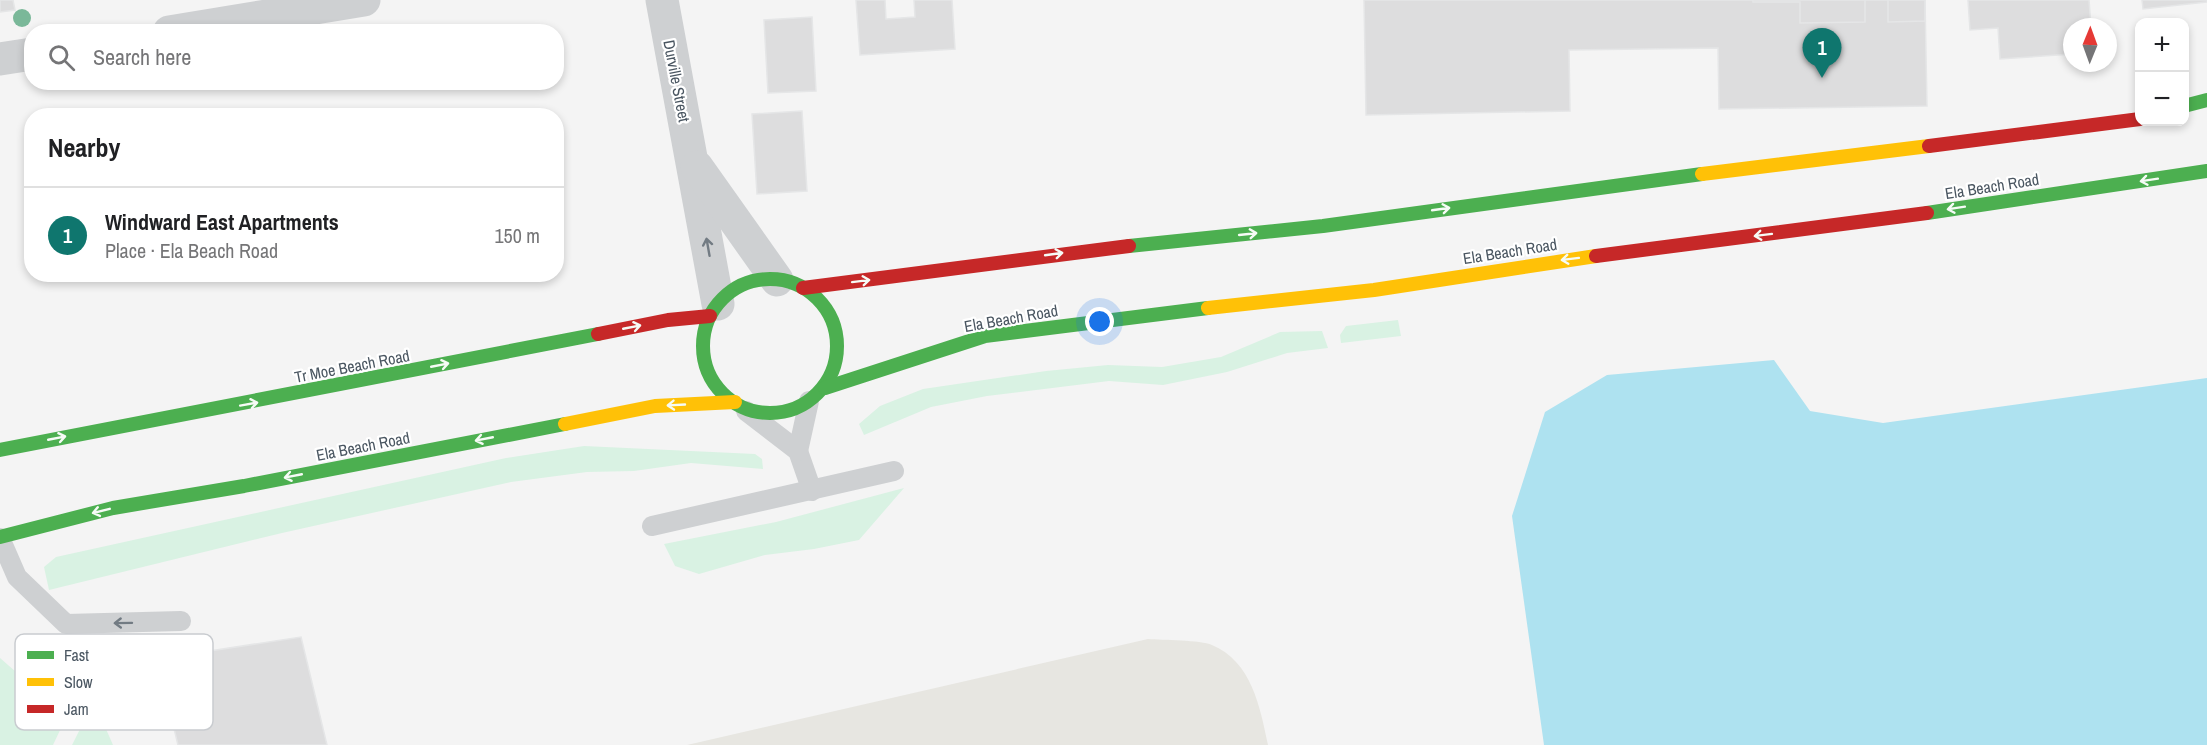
<!DOCTYPE html>
<meta charset="utf-8">
<style>
:root{--surface:#fff;--page:#f6f6f6;--text:#202124;--muted:#757577;--line:#e0e0e0;--accent:#0f766e}
body{margin:0;font-family:"Archivo Narrow",sans-serif;background:var(--page);color:var(--text)}
.controls{position:absolute;right:18px;top:18px;display:grid;overflow:hidden;border-radius:12px;box-shadow:0 3px 9px #0003}
.controls button{width:54px;height:54px;display:grid;place-items:center;padding:0;border:0;border-bottom:2px solid var(--line);background:var(--surface);color:var(--text);font:30px sans-serif}
.compass{position:absolute;left:2063px;top:18px;width:54px;height:54px;border-radius:50%;background:var(--surface);box-shadow:0 3px 9px #0003;rotate:1deg}
.you{position:absolute;left:1100px;top:322px;width:21px;height:21px;margin:-15px;border:4px solid #fff;border-radius:50%;background:#1a73e8;box-shadow:0 0 0 9px #1a73e833}
.badge{display:grid;place-items:center;width:39px;height:39px;border-radius:50%;background:var(--accent);color:#fff;font-size:20px;font-weight:700}
.pin{position:absolute;translate:-50% -50px;filter:drop-shadow(0 2px 3px #0008)}
.pin::after{content:'';position:absolute;top:32px;width:21px;height:18px;background:inherit;clip-path:polygon(0 0,100% 0,50% 100%)}
.list{margin:0;padding:0;list-style:none}
h2{display:flex;justify-content:space-between;align-items:center;height:78px;margin:0;padding:0 24px;font-size:26px}
h2 small{font-size:20px;font-weight:400;color:var(--muted)}
.list li{display:grid;grid-template-columns:39px 1fr auto;gap:18px;align-items:center;box-sizing:border-box;height:96px;padding:0 24px;border-top:2px solid var(--line)}
.list b{display:block;font-size:22px;white-space:nowrap}
.list p{margin:0;font-size:20px;white-space:nowrap;color:var(--muted)}
.list em{font-size:20px;font-style:normal;color:var(--muted)}
.icon{flex:none;width:33px;height:33px;fill:none;stroke:currentColor;stroke-width:2;stroke-linecap:round;stroke-linejoin:round}
.map{position:relative;flex:none;width:2207px;height:745px;overflow:hidden}
.search{position:absolute;background:var(--surface);box-shadow:0 3px 9px #0003;left:24px;top:24px;width:540px;height:66px;display:flex;align-items:center;gap:15px;box-sizing:border-box;padding:0 21px;border-radius:24px;color:var(--muted);font-size:22px}
.panel{position:absolute;background:var(--surface);box-shadow:0 3px 9px #0003;left:24px;top:108px;width:540px;height:174px;border-radius:24px}
.map>svg:first-child{display:block}
.green{fill:#d9f2e3}
.sand{fill:#e7e6e1}
.water{fill:#aee2f0}
.building{fill:#ddddde;stroke:#e5e6e7;stroke-width:1.5}
.lines{fill:none;stroke-linecap:round;stroke-linejoin:round}
.lane{stroke:#ced0d2;stroke-width:20}
.street{stroke:#ced0d2;stroke-width:33}
.fast{stroke:#4caf50;stroke-width:14}
.slow{stroke:#ffc107;stroke-width:14}
.jam{stroke:#c62828;stroke-width:14}
.tree{fill:#7ab899}
.oneway{stroke:#f6fbf6}
.oneway2{stroke:#727b83}
.labels{text-anchor:middle;stroke-width:4.5;stroke-linejoin:round;paint-order:stroke}
.street-label{font-size:16px;fill:#4a5661;stroke:#fff}
.key{fill:#fff;stroke:#c9ccd0;stroke-width:1.5}
.key-label{font-size:16px;fill:#4a5661}
</style>
<div class="map">
<svg width="2207" height="745" viewBox="0 0 2207 745">
<rect width="100%" height="100%" fill="#f4f4f4"/>
<!-- green -->
<g class="green">
<path d="M1398,320L1401,336L1341,343L1340,335L1346,326Z"/>
<path d="M1322,331L1328,348L1287,353L1227,372L1163,385L1109,381L987,396L931,407L864,435L859,424L880,406L923,389L1046,371L1108,365L1162,367L1221,357L1280,332Z"/>
<path d="M584,446L755,454L762,459L763,469L691,463L634,471L587,472L511,482L282,533L49,590L44,567L56,557L506,458Z"/>
<path d="M904,488L859,540L814,549L765,555L699,574L675,566L664,544L776,522Z"/>
<path d="M0,658L16,672L63,684L71,707L53,745H0Z"/>
<path d="M88,713H99L113,745H72Z"/>
</g>
<!-- sand -->
<path class="sand" d="M1148,639C1162,640 1201,640 1212,645C1252,662 1260,707 1268,745H687Z"/>
<!-- water -->
<path class="water" d="M1774,360L1810,411L1883,423L2207,378V745H1544L1512,516L1545,412L1607,375Z"/>
<!-- building -->
<g class="building">
<path d="M0,0H13L15,10L0,12Z"/>
<path d="M856,0H885L886,19L915,17L914,0H952L955,49L860,55Z"/>
<path d="M1364,0H1925L1927,106L1719,109L1718,48L1569,50L1570,111L1366,115Z"/>
<path d="M1753,0H1865V22L1800,23V2H1753Z"/>
<path d="M1888,0H1925V21L1888,22Z"/>
<path d="M1968,0H2089L2091,27H2072V54L2000,59L1998,28L1970,30Z"/>
<path d="M2142,0H2207V2L2143,9Z"/>
<path d="M812,17L816,91L768,93L764,20Z"/>
<path d="M802,111L807,191L757,194L752,114Z"/>
<path d="M301,637L327,745H178L157,659Z"/>
</g>
<g class="lines">
<!-- lane -->
<g class="lane">
<path d="M746,411L798,451L812,491"/>
<path d="M798,451L809,401"/>
<path d="M652,526L894,471"/>
<path d="M0,538L17,577L66,624L181,621"/>
</g>
<!-- street -->
<g class="street">
<path d="M662,0L718,304"/>
<path d="M169,32L364,0"/>
<path d="M0,59L32,54"/>
<path d="M697,167L777,280"/>
</g>
<!-- fast -->
<g class="fast">
<path d="M2184,106L2207,100"/>
<path d="M1927,213L2207,171"/>
<path d="M1129,246L1323,226L1702,174"/>
<circle cx="770" cy="346" r="67"/>
<path d="M825,388L985,336L1208,308"/>
<path d="M0,450L598,334"/>
<path d="M0,537L113,508L244,486L565,424"/>
</g>
<!-- slow -->
<g class="slow">
<path d="M1702,174L1929,146"/>
<path d="M1208,308L1374,290L1596,256"/>
<path d="M565,424L655,406L735,402"/>
</g>
<!-- jam -->
<g class="jam">
<path d="M1929,146L2140,119"/>
<path d="M1596,256L1927,213"/>
<path d="M803,288L1129,246"/>
<path d="M598,334L668,320L710,316"/>
</g>
</g>
<!-- trees -->
<circle class="tree" cx="22" cy="18" r="9"/>
<!-- one-way arrows -->
<defs><path id="oneway-shaft" d="M-6 0H5M1.5-3L5.5 0L1.5 3" fill="none" stroke-width="1.6" stroke-linecap="round" stroke-linejoin="round" transform="scale(1.5)"/></defs>
<g class="oneway">
<use href="#oneway-shaft" transform="translate(2149 180) rotate(171)"/>
<use href="#oneway-shaft" transform="translate(1956 208) rotate(171)"/>
<use href="#oneway-shaft" transform="translate(1441 209) rotate(-8)"/>
<use href="#oneway-shaft" transform="translate(1248 234) rotate(-6)"/>
<use href="#oneway-shaft" transform="translate(1763 235) rotate(173)"/>
<use href="#oneway-shaft" transform="translate(1054 254) rotate(-8)"/>
<use href="#oneway-shaft" transform="translate(1570 259) rotate(173)"/>
<use href="#oneway-shaft" transform="translate(861 281) rotate(-7)"/>
<use href="#oneway-shaft" transform="translate(632 327) rotate(-11)"/>
<use href="#oneway-shaft" transform="translate(440 365) rotate(-11)"/>
<use href="#oneway-shaft" transform="translate(249 404) rotate(-10)"/>
<use href="#oneway-shaft" transform="translate(676 405) rotate(177)"/>
<use href="#oneway-shaft" transform="translate(57 438) rotate(-11)"/>
<use href="#oneway-shaft" transform="translate(484 439) rotate(169)"/>
<use href="#oneway-shaft" transform="translate(293 476) rotate(169)"/>
<use href="#oneway-shaft" transform="translate(101 511) rotate(166)"/>
</g>
<g class="oneway2">
<use href="#oneway-shaft" transform="translate(708 247) rotate(-100)"/>
<use href="#oneway-shaft" transform="translate(123 623) rotate(179)"/>
</g>
<g class="labels">
<!-- street labels -->
<g class="street-label">
<text transform="translate(677 81) rotate(79)" y="6">Durville Street</text>
<text transform="translate(1992 186) rotate(-9)" y="6">Ela Beach Road</text>
<text transform="translate(1510 251) rotate(-9)" y="6">Ela Beach Road</text>
<text transform="translate(1011 318) rotate(-10)" y="6">Ela Beach Road</text>
<text transform="translate(352 366) rotate(-11)" y="6">Tr Moe Beach Road</text>
<text transform="translate(363 446) rotate(-11)" y="6">Ela Beach Road</text>
</g>
</g>
<!-- legend -->
<rect x="15" y="634" width="198" height="96" rx="9" class="key"/>
<rect x="27" y="651" width="27" height="8" fill="#4caf50"/>
<rect x="27" y="678" width="27" height="8" fill="#ffc107"/>
<rect x="27" y="705" width="27" height="8" fill="#c62828"/>
<g class="key-label">
<text x="64" y="661">Fast</text>
<text x="64" y="688">Slow</text>
<text x="64" y="715">Jam</text>
</g>
</svg>
<div class="controls">
<button>+</button>
<button>−</button>
</div>
<svg class="compass" viewBox="-18 -18 36 36"><path d="M0-13l5 13h-10z" fill="#e53935"/><path d="M0 13l5-13h-10z" fill="#757577"/></svg>
<div class="you"></div>
<div class="pin badge" style="left:1822px;top:78px">1</div>
<div class="search"><svg class="icon" aria-label="search" viewBox="0 0 24 24"><circle cx="10" cy="10" r="6"/><path d="M15 15l6 6"/></svg>Search here</div>
<section class="panel">
<h2>Nearby<small></small></h2>
<ul class="list">
<li><span class="badge">1</span><div><b>Windward East Apartments</b><p>Place · Ela Beach Road</p></div><em>150 m</em></li>
</ul>
</section>
</div>
